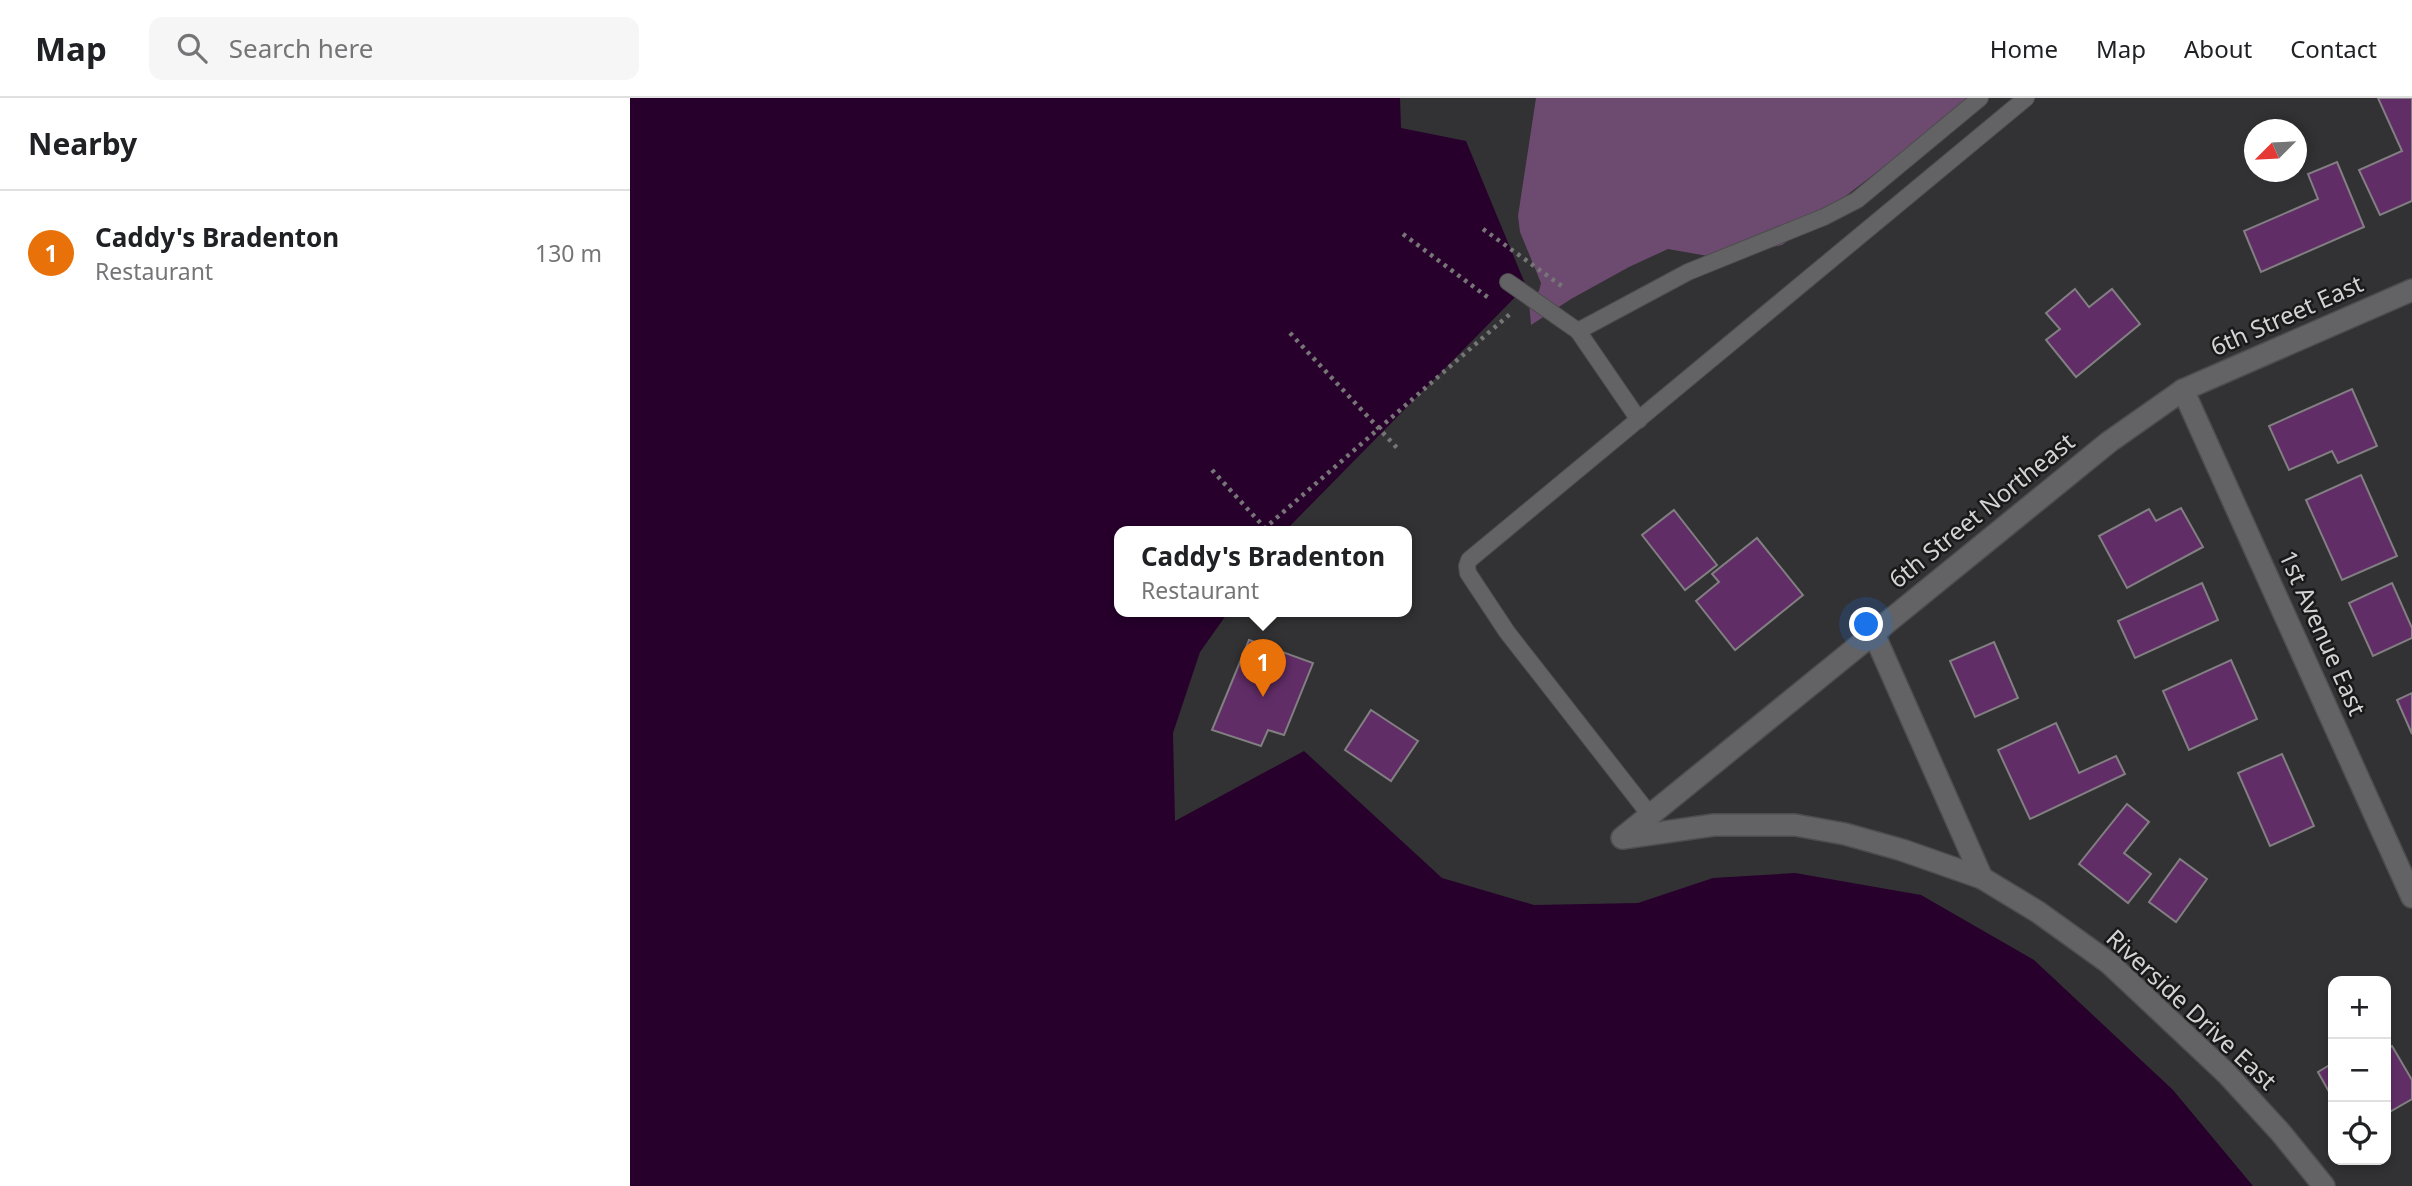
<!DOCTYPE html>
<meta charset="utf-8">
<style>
:root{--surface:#fff;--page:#f6f6f6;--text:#202124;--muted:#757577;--line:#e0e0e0;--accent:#ea580c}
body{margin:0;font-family:"Noto Sans",sans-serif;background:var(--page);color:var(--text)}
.controls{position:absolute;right:21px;bottom:21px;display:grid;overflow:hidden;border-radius:14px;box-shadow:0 4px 10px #0003}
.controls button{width:63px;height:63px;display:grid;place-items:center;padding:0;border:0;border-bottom:2px solid var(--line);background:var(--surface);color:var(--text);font:35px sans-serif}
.compass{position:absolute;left:1614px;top:21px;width:63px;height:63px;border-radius:50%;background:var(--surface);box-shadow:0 4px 10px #0003;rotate:246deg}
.you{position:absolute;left:1237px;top:527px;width:24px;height:24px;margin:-18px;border:5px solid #fff;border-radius:50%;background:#1a73e8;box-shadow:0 0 0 10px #1a73e833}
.badge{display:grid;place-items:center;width:46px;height:46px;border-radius:50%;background:var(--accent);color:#fff;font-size:23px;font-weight:700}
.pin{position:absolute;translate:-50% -58px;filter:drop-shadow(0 2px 4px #0008)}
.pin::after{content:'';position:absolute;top:37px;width:24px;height:21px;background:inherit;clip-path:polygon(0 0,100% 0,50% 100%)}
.popup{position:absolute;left:484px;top:428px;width:298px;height:91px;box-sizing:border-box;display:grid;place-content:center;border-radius:14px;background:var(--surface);filter:drop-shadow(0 2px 5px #0005);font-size:23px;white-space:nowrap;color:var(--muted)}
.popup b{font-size:26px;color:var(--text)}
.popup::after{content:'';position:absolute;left:50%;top:100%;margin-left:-14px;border:14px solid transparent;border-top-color:var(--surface)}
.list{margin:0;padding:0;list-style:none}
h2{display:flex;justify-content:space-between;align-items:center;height:91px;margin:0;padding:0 28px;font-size:30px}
h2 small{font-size:23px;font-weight:400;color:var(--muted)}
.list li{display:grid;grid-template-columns:46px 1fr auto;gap:21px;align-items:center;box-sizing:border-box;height:126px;padding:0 28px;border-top:2px solid var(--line)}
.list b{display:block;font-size:26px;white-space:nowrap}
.list p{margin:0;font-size:23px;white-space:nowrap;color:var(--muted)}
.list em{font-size:23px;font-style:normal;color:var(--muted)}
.icon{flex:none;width:38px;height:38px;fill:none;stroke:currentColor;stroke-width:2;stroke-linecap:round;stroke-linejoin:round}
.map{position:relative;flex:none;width:1782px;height:1088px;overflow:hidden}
header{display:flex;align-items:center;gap:42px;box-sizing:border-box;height:98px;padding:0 35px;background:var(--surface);border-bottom:2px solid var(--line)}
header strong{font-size:33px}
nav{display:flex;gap:38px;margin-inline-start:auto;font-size:24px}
.search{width:490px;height:63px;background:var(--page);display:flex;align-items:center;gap:18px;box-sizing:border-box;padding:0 24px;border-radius:14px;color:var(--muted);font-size:26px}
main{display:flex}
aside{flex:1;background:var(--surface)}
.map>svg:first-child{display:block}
.green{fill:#6d4b71}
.water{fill:#27012c}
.building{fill:#612d67;stroke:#817f81;stroke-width:2}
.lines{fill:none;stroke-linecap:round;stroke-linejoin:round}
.service-casing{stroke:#4e4d4e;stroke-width:18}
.minor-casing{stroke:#4e4d4e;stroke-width:24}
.path{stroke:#777677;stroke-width:4.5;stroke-dasharray:3.5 5;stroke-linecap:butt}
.service{stroke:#636264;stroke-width:16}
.minor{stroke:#636264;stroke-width:21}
.labels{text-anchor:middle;stroke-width:5;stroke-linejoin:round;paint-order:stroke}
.street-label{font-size:24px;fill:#d4d3d4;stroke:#1a191a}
</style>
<header>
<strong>Map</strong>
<div class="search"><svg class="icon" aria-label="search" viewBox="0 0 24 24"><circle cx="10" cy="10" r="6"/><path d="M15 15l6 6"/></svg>Search here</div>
<nav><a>Home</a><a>Map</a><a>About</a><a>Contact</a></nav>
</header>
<main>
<aside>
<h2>Nearby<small></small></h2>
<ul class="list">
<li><span class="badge" style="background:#e8710a">1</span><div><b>Caddy's Bradenton</b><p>Restaurant</p></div><em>130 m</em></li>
</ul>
</aside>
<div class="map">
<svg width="1782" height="1088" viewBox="0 0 1782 1088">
<rect width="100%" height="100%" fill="#323133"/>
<!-- green -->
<path class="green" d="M906,0H1355L1291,40L1152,147L1089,160L1038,151L999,169L941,201L901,227L899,204L909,193L911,185L890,134L888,118Z"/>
<!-- water -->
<path class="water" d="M0,0H770L771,30L836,43L896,188L655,433H490V513H599L570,554L543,635L545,723L674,653L812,780L904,807L1008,805L1083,780L1165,775L1291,797L1404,862L1543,992L1623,1088H0Z"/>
<!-- building -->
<g class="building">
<path d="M1748,0H1782V103L1750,117L1729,72L1772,53Z"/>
<path d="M1707,64L1734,129L1631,174L1614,133L1688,101L1678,76Z"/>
<path d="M1445,191L1459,209L1482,191L1510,226L1446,279L1416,242L1430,231L1416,215Z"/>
<path d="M1722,291L1747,348L1708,365L1702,353L1659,372L1639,328Z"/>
<path d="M1731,377L1767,458L1712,482L1676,402Z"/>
<path d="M1551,410L1573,449L1497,490L1469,438L1519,411L1526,423Z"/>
<path d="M1044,412L1087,467L1055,492L1012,437Z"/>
<path d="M1127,440L1173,497L1105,552L1066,503L1089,484L1082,476Z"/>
<path d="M1572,485L1588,522L1505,560L1488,523Z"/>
<path d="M1762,485L1782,530V540L1743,558L1719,505Z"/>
<path d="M619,542L683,565L654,637L638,632L631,648L582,632Z"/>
<path d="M1364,544L1388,600L1345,619L1320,563Z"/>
<path d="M1601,562L1627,621L1559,652L1533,593Z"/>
<path d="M1782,595V636L1767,602Z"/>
<path d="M741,612L788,643L761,683L715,652Z"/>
<path d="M1426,625L1449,675L1486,658L1495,676L1400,721L1368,652Z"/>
<path d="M1652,656L1684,728L1640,748L1608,675Z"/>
<path d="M1497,706L1519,724L1494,755L1521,776L1498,805L1449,766Z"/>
<path d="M1550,761L1577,781L1546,824L1519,804Z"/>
<path d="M1762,948L1782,982V1001L1756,1016V951Z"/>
<path d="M1703,965V1001L1688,974Z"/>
</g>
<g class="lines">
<defs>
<g id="service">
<path d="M878,184L948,233"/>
<path d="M1009,322L948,233L1058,174L1194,119L1227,102L1350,0"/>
<path d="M1020,717L877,534L838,475L837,468L839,462L1396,0"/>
</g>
<g id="minor">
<path d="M1553,292L1782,799"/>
<path d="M1244,536L1352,780"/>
<path d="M992,740L1479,344L1553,292L1782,192"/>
<path d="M993,740L1084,727H1165L1215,736L1272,752L1352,780L1408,814L1479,865L1596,975L1651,1035L1694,1088"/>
</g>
</defs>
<!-- service casing -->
<use href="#service" class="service-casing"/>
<!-- minor casing -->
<use href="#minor" class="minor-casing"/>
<!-- path -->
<g class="path">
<path d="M853,131L933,189"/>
<path d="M773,136L860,201"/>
<path d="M660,235L768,351"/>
<path d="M582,372L635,430L880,216"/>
</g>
<!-- service -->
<use href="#service" class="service"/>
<!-- minor -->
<use href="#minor" class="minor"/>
</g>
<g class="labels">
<!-- street labels -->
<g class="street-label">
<text transform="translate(1657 218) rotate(-24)" y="8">6th Street East</text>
<text transform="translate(1352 413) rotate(-39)" y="8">6th Street Northeast</text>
<text transform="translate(1692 535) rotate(66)" y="8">1st Avenue East</text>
<text transform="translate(1561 912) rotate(43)" y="8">Riverside Drive East</text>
</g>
</g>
</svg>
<div class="controls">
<button>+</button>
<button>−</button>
<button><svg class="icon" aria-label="locate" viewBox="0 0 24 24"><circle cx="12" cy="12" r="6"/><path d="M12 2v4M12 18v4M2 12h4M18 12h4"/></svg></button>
</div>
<svg class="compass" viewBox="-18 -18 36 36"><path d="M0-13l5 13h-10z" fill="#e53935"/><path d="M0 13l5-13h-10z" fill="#757577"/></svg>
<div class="you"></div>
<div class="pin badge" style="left:633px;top:599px;background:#e8710a">1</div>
<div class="popup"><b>Caddy's Bradenton</b>Restaurant</div>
</div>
</main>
